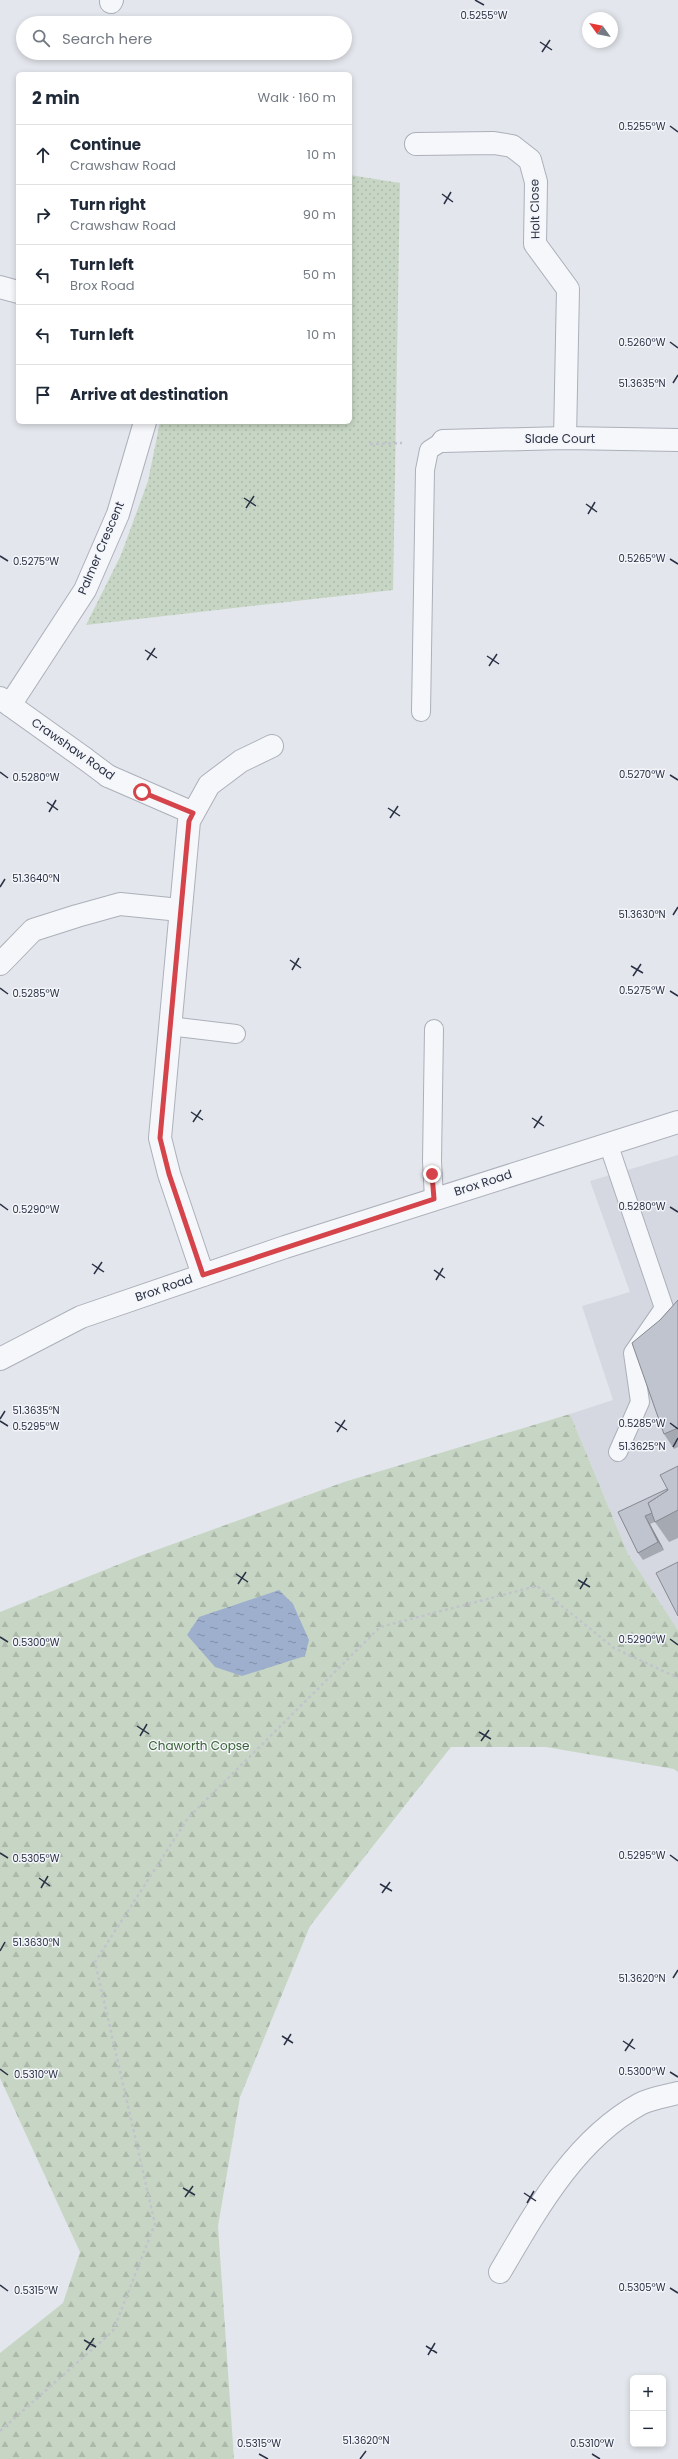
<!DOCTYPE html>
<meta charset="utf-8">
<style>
:root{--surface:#fff;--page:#f6f6f7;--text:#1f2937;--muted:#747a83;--line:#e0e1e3}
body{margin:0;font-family:Poppins,sans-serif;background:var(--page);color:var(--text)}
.controls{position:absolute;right:12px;bottom:12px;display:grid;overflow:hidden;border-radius:6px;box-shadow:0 2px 6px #0003}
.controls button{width:36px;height:36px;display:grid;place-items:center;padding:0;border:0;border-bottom:1px solid var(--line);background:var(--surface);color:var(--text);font:20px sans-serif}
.compass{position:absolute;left:582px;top:12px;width:36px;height:36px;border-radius:50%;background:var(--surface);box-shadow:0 2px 6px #0003;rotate:303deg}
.stop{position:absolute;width:12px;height:12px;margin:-9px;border:3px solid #d5444a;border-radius:50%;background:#fff}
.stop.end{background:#d5444a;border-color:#fff;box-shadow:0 1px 4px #0008}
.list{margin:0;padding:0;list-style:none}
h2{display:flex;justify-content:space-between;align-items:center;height:52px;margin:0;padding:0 16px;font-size:17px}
h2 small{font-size:13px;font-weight:400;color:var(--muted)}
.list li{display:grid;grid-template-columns:26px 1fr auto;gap:12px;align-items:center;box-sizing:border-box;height:60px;padding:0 16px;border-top:1px solid var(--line)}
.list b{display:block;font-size:15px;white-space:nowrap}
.list p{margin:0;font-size:13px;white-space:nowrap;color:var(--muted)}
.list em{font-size:13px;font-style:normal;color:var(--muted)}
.icon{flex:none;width:22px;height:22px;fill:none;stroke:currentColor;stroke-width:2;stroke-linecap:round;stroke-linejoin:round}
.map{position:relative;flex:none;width:678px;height:2459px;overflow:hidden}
.search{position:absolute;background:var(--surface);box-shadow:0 2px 6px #0003;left:16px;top:16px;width:336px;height:44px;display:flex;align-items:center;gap:10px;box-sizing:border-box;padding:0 14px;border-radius:22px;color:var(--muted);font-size:15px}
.panel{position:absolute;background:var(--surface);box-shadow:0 2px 6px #0003;left:16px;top:72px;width:336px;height:352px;border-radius:6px}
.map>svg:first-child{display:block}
.built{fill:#d5d8e1}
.forest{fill:url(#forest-firs)}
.park{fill:url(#park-dots)}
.water{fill:url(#water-ripples)}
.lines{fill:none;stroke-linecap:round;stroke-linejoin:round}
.service-casing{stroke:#acb0ba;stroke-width:20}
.pedestrian-casing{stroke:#acb0ba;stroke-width:24}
.minor-casing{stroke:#acb0ba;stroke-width:24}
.tertiary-casing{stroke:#acb0ba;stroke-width:24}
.path{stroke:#c1c4cb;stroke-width:2.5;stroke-dasharray:3 3;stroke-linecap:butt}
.service{stroke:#f6f7fa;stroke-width:18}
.pedestrian{stroke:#f6f7fa;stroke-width:22}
.minor{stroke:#f6f7fa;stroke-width:22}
.tertiary{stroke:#f6f7fa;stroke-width:22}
.wall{fill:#a5a9b2}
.shaded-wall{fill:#868991}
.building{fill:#c0c4cf;stroke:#868991}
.route{stroke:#d5444a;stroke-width:5}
.ticks{fill:none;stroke:#2a3145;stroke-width:1.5}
.labels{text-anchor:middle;stroke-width:3;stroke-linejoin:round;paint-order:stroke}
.street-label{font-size:12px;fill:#2a3145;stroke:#f3f5f9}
.park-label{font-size:12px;fill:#3a6236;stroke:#f3f5f9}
.ticks-label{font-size:10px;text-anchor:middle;fill:#2a3145;stroke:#f3f5f9;stroke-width:3;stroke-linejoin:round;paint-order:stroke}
</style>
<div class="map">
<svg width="678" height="2459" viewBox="0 0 678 2459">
<defs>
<pattern id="forest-firs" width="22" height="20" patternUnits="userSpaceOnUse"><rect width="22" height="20" fill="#c7d6c4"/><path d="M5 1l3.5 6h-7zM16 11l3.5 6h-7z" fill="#abb8aa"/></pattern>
<pattern id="park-dots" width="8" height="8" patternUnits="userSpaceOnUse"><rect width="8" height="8" fill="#c7d6c4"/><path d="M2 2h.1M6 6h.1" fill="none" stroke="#abb8aa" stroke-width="1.8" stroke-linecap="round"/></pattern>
<pattern id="water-ripples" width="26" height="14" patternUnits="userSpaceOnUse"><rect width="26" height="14" fill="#9dafcd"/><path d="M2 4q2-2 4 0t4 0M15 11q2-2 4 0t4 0" fill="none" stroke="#808fa8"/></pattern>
</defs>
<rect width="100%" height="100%" fill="#e3e6ec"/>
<!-- built -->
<path class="built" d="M678,1155V1630L628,1554L570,1414L613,1400L582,1306L630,1292L590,1181Z"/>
<!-- forest -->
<path class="forest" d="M570,1414L628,1554L678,1630V1772L674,1769L546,1747H451L310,1926L240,2097L218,2226L234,2459H0V2353L63,2303L80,2252L0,2078V1612L137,1557L344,1482Z"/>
<!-- park -->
<path class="park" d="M350,175L400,183L393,590L86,625L121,555L148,481L160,422H350Z"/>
<!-- water -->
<path class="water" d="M279,1590L293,1604L309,1640L305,1656L242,1676L215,1667L187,1635L199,1617Z"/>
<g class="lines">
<defs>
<g id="service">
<path d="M421,712L425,470L429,450L443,441"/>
<path d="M169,1026L236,1034"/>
<path d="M608,1143L664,1308L633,1353L640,1402L618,1452"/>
<path d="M434,1199L432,1161L434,1029"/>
</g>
<path id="pedestrian" d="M84,758L108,776"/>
<g id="minor">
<path d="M111,2L112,0"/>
<path d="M416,144L494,143L512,146L530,160L536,182L535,244L568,289L565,438"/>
<path d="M0,287L18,292"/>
<path d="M443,441L565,438L678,440"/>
<path d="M0,698L84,758"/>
<path d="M10,705L85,590L118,514L145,422"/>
<path d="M108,776L193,813"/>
<path d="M0,964L33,930L77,916L120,904L180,910"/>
<path d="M203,1275L169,1174L160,1138L189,821L209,785L241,761L272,746"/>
<path d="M500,2272C537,2209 575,2140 640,2104C651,2098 666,2096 678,2093"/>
</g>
<path id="tertiary" d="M0,1359L81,1317L285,1247L678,1122"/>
</defs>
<!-- service casing -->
<use href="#service" class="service-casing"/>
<!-- pedestrian casing -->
<use href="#pedestrian" class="pedestrian-casing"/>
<!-- minor casing -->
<use href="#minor" class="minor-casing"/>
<!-- tertiary casing -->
<use href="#tertiary" class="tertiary-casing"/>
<!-- path -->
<g class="path">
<path d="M370,444L402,443"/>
<path d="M0,2431L113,2331L155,2224L95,1962L188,1818L380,1627L537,1586L614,1648L678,1678"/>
</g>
<!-- service -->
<use href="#service" class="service"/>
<!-- pedestrian -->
<use href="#pedestrian" class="pedestrian"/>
<!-- minor -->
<use href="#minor" class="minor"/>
<!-- tertiary -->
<use href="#tertiary" class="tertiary"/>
</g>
<!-- wall -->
<g class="wall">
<path d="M678,1300V1447L674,1449L664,1434L660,1320Z"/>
<path d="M678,1466V1538L669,1542L655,1522L650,1524L664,1550L643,1560L638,1553L618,1512L667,1489Z"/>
</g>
<!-- shaded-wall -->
<path class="shaded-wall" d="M645,1516L650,1524L664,1550L658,1542Z"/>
<!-- building -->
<g class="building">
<path d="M678,1300V1428L664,1434L632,1343L660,1320Z"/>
<path d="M678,1466V1510L655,1522L648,1503L668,1490L660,1475Z"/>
<path d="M667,1489L668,1490L648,1503L652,1513L645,1516L658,1542L638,1553L618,1512Z"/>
<path d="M678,1562V1616L656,1573Z"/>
</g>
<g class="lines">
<!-- route -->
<path class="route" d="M142,792L193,813L189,821L160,1138L169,1174L203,1275L434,1199L432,1174"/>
</g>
<!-- ticks -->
<path class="ticks" d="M475,0L484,5M540,42L552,50M542,52L550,40M670,126L678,132M442,194L453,202M444,204L451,192M670,342L678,348M673,383L678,375M244,498L256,506M586,504L597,512M246,508L254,496M588,514L595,502M0,556L8,561M670,559L678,564M145,650L157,658M487,656L499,664M147,660L155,648M489,666L497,654M0,772L8,778M670,775L678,780M47,802L58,810M388,808L400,816M49,812L56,800M390,818L398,806M0,887L5,879M673,915L678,907M290,960L301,968M631,966L643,973M292,970L299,958M633,976L641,964M0,988L8,994M670,991L678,996M191,1112L203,1120M532,1118L544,1126M193,1122L201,1110M534,1128L542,1116M0,1204L8,1210M670,1207L678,1212M92,1264L104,1272M434,1270L445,1278M94,1274L102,1262M436,1280L443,1268M0,1419L5,1411M0,1421L8,1426M335,1422L347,1430M670,1423L678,1429M337,1432L345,1420M673,1447L678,1438M236,1574L248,1582M578,1580L590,1587M238,1584L246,1572M580,1589L587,1578M0,1637L8,1642M670,1639L678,1645M137,1726L149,1734M479,1732L491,1739M140,1736L147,1724M481,1741L489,1730M0,1853L8,1858M670,1855L678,1861M39,1878L50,1886M380,1884L392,1891M41,1888L48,1876M382,1893L390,1882M0,1951L5,1942M673,1978L678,1970M282,2036L293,2043M623,2041L635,2049M284,2045L291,2034M625,2051L633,2039M0,2069L8,2075M670,2072L678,2077M183,2188L195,2195M524,2193L536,2201M185,2197L193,2186M527,2203L534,2191M0,2285L8,2291M670,2288L678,2293M84,2340L96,2347M426,2346L437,2353M86,2350L94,2338M428,2355L435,2343M259,2454L268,2459M592,2454L600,2459M360,2459L366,2451"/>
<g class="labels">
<!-- street labels -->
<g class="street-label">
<text transform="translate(535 209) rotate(-91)" y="4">Holt Close</text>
<text x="560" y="443">Slade Court</text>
<text transform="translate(101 548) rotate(-67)" y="4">Palmer Crescent</text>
<text transform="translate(73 749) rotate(35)" y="4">Crawshaw Road</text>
<text transform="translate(483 1183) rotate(-18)" y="4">Brox Road</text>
<text transform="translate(164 1288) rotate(-19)" y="4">Brox Road</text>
</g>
<!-- park labels -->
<g class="park-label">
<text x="199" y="1750">Chaworth Copse</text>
</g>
</g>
<g class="ticks-label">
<text x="484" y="19">0.5255°W</text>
<text x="642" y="130">0.5255°W</text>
<text x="642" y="346">0.5260°W</text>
<text x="642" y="387">51.3635°N</text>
<text x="642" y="562">0.5265°W</text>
<text x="36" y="565">0.5275°W</text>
<text x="642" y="778">0.5270°W</text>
<text x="36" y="781">0.5280°W</text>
<text x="36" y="882">51.3640°N</text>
<text x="642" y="918">51.3630°N</text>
<text x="642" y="994">0.5275°W</text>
<text x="36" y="997">0.5285°W</text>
<text x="642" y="1210">0.5280°W</text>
<text x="36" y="1213">0.5290°W</text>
<text x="36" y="1414">51.3635°N</text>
<text x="642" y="1427">0.5285°W</text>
<text x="36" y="1430">0.5295°W</text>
<text x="642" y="1450">51.3625°N</text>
<text x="642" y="1643">0.5290°W</text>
<text x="36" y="1646">0.5300°W</text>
<text x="642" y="1859">0.5295°W</text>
<text x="36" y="1862">0.5305°W</text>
<text x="36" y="1946">51.3630°N</text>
<text x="642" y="1982">51.3620°N</text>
<text x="642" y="2075">0.5300°W</text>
<text x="36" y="2078">0.5310°W</text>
<text x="642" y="2291">0.5305°W</text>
<text x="36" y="2294">0.5315°W</text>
<text x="366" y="2444">51.3620°N</text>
<text x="259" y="2447">0.5315°W</text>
<text x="592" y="2447">0.5310°W</text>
</g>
</svg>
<div class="controls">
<button>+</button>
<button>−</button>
</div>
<svg class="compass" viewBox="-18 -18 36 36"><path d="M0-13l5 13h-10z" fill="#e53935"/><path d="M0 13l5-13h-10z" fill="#747a83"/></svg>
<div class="stop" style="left:142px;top:792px"></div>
<div class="stop end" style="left:432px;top:1174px"></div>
<div class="search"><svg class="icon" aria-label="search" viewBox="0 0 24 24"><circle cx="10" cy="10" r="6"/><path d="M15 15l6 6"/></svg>Search here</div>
<section class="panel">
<h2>2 min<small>Walk · 160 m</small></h2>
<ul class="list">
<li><svg class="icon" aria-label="ahead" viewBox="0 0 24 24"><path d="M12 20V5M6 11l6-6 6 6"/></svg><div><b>Continue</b><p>Crawshaw Road</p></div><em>10 m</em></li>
<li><svg class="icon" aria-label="right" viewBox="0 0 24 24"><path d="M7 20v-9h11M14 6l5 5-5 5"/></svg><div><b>Turn right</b><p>Crawshaw Road</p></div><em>90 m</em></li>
<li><svg class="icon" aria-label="left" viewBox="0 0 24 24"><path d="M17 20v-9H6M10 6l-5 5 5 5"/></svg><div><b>Turn left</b><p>Brox Road</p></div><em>50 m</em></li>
<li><svg class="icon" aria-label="left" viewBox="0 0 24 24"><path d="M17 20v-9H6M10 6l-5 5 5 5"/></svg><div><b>Turn left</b></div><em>10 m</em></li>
<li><svg class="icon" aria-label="arrive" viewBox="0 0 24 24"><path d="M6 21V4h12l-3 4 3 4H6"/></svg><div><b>Arrive at destination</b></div></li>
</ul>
</section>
</div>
